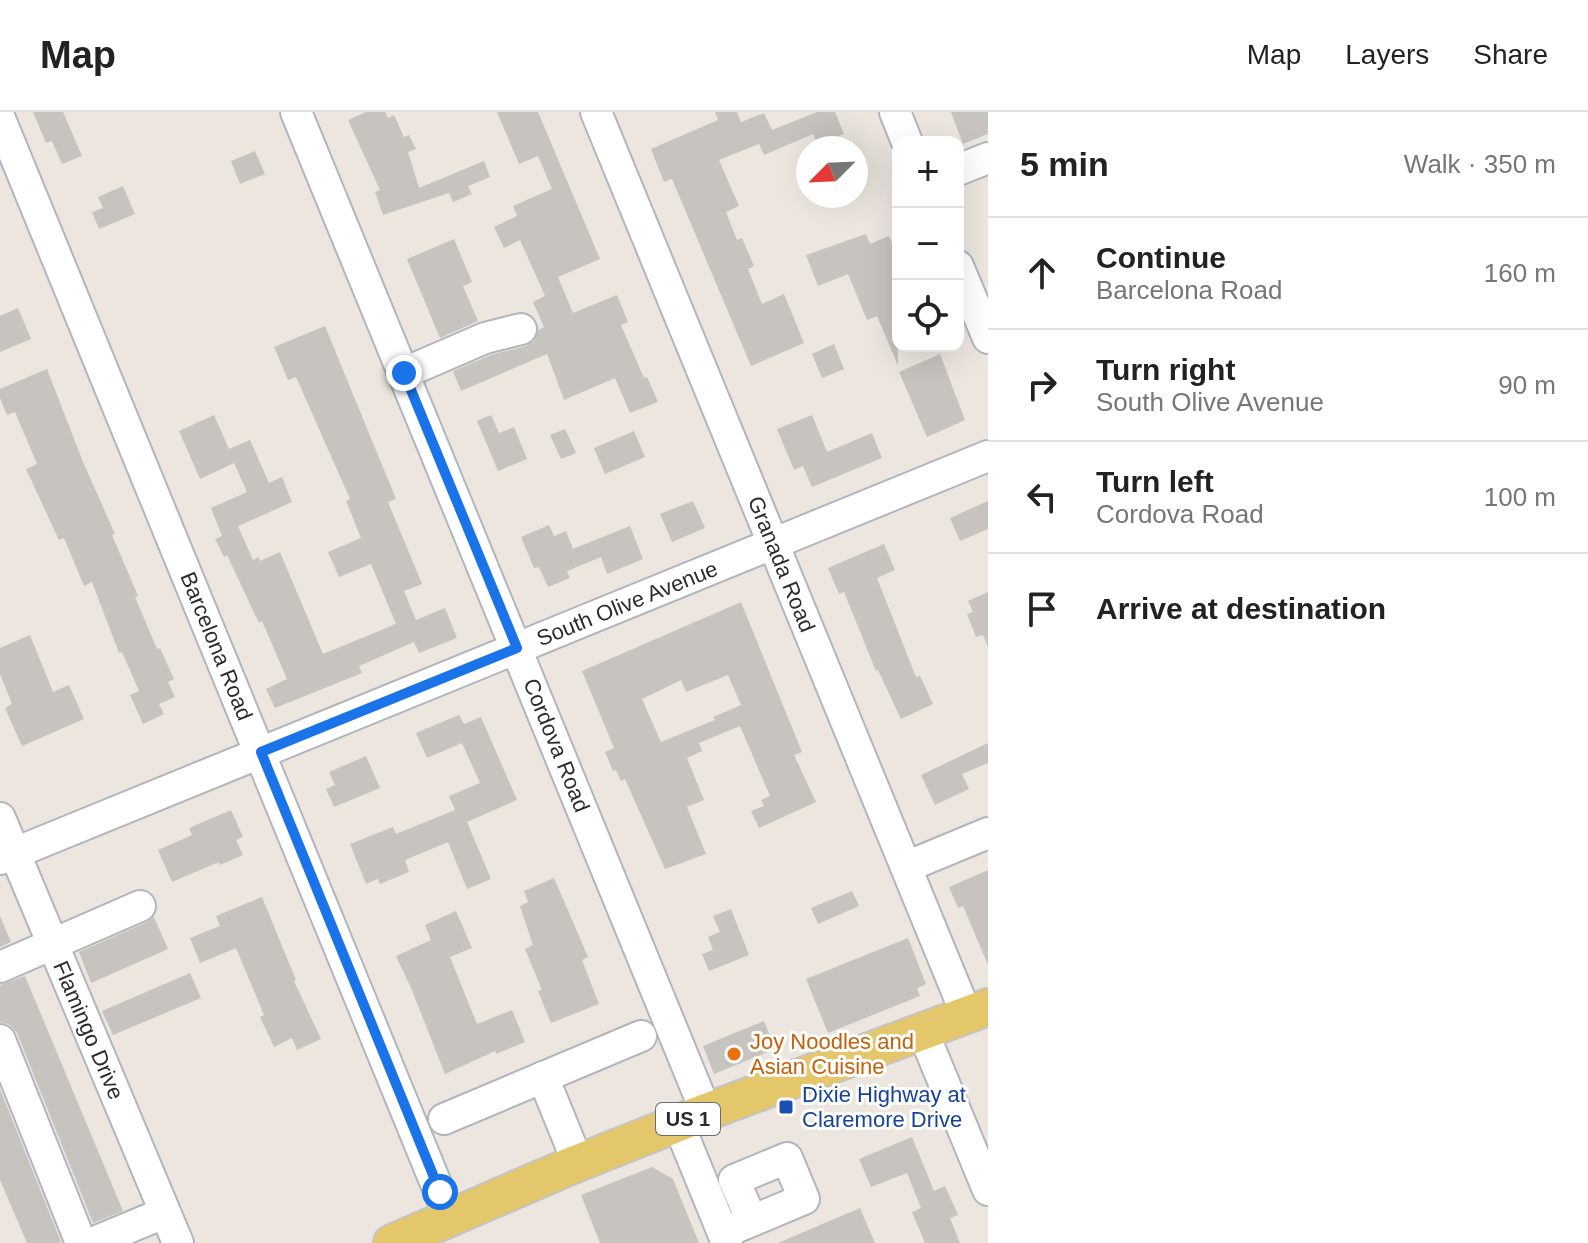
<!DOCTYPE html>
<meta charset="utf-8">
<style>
:root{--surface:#fff;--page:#f2f2f2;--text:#222;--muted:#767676;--line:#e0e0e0}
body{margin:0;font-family:Helvetica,sans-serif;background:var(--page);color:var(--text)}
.controls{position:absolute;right:24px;top:24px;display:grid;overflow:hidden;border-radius:16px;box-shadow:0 8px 32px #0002}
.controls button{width:72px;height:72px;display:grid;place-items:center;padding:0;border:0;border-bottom:2px solid var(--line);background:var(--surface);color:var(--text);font:40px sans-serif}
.compass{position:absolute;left:796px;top:24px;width:72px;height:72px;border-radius:50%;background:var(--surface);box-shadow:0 8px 32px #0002;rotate:246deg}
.stop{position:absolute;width:24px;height:24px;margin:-18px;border:6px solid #1a73e8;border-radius:50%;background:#fff}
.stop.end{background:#1a73e8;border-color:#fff;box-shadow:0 2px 8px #0008}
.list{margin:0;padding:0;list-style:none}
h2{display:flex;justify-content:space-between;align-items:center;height:104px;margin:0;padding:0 32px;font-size:34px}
h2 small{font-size:26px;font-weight:400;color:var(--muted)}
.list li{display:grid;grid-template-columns:52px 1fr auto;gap:24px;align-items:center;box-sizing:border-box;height:112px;padding:0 32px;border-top:2px solid var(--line)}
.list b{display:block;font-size:30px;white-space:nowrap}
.list p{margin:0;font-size:26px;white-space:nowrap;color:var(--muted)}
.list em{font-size:26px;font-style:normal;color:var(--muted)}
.icon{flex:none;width:44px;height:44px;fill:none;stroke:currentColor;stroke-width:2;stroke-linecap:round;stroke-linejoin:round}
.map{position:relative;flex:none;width:988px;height:1131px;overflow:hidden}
header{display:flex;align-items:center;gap:48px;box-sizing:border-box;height:112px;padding:0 40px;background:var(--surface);border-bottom:2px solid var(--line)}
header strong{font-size:38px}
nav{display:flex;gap:44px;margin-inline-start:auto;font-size:28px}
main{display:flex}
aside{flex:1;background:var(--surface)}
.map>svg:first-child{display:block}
.building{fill:#c7c3be;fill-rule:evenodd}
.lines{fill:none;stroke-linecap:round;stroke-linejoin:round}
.minor-casing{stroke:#b2b5bd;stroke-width:34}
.major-casing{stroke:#c4c4c4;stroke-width:40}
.minor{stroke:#fff;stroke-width:30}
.major{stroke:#e4c76b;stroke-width:36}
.route{stroke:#1a73e8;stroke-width:10}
.food-dot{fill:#e8710a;stroke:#fff;stroke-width:3}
.transit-dot{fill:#1a4fb4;stroke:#fff;stroke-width:3}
.labels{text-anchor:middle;stroke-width:6;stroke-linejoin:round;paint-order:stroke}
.shield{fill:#fff;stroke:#6b6b6b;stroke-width:2}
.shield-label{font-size:20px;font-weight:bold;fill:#2b2b2b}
.street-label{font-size:22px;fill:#2b2b2b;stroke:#fff}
.food-label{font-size:22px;fill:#c56008;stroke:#fff;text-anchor:start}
.transit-label{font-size:22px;fill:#164399;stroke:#fff;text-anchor:start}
</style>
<header>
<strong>Map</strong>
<nav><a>Map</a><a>Layers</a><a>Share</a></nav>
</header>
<main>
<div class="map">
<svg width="988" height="1131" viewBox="0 0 988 1131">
<rect width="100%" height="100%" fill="#ece6df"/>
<!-- building -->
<g class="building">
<path d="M33,0H63L82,44L62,52L52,29L46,31Z"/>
<path d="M366,0H385L388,6L394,3L404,25L409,23L416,37L408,40L419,76L484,49L490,65L468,74L472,82L453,90L449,81L383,103L375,80L380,78L348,8Z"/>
<path d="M497,0H538L600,147L558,165L573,201L617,183L628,210L621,213L644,266L647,265L658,290L630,301L615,266L564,288L547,242L461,279L453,259L491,243L526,234L534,229L538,218L544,215L533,190L545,184L520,128L504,136L494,115L517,104L513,94L552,77L538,44L519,52Z"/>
<path d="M715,0H737L741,10L764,1L772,18L817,0H835L844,22L818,33L813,22L764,43L759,32L719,48L739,94L726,100L737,128L742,126L754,154L748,157L762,192L784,182L804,231L751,254L672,67L664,70L651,37L718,8Z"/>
<path d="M951,0H988V22L963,32Z"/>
<path d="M255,39L265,62L240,72L231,49Z"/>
<path d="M123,74L135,102L99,117L92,100L103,96L98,85Z"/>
<path d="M866,122L870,132L889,124L898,146V254L877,204L867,208L848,162L818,174L806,143Z"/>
<path d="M454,127L472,170L463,174L478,209L440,226L407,147Z"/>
<path d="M18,196L31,227L0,240V204Z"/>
<path d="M325,214L396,387L388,390L422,472L404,479L416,508L445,496L457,526L419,541L414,530L359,554L362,561L275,596L266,577L287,567L262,509L259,511L227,443L224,445L215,427L222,424L211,396L247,380L234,351L200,367L179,319L214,303L229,337L250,328L269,371L282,365L292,390L238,414L253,448L259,445L260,449L280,440L323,542L396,512L371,452L339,465L328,440L361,426L346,389L350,387L296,265L288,268L274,235Z"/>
<path d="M834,232L844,257L822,266L812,242Z"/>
<path d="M940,242L965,308L927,325L899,260Z"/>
<path d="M47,257L83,350L115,422L112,423L138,484L135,485L157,537L160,536L174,567L168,570L175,585L159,592L164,602L143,612L130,583L139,579L122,540L119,541L92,470L84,474L64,426L59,428L26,357L37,352L15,300L7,303L0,286V277Z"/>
<path d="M491,303L499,321L514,315L527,347L498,359L477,309Z"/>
<path d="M812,303L827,340L872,321L882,346L812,375L803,354L794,358L777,317Z"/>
<path d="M565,317L576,341L561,347L550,323Z"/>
<path d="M634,319L645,345L605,362L594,336Z"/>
<path d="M693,389L705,416L672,430L660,402Z"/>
<path d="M988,389V417L960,429L950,406Z"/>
<path d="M549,413L554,424L566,419L573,437L630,414L643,447L607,462L601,445L567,459L570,466L548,475L539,455L534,456L521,425Z"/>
<path d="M884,432L895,458L877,466L916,565L920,564L933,592L901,607L878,558L876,559L844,480L839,482L828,456Z"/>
<path d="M988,480V535L983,523L976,525L967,502L973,500L968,489Z"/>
<path d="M741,490L802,640L794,643L816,690L759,716L751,699L764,694L761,688L770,684L740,614L699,631L702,639L687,646L704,688L687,695L706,742L665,757L625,667L621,669L616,658L613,659L605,640L614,636L582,559ZM728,563L741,593L713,605L715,608L661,630L642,587L681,568L686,580Z"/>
<path d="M30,523L53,580L69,573L84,607L22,634L5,596L12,592L0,562V536Z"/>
<path d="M459,603L464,612L481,605L517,688L467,710L491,767L467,777L448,730L405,748L409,760L380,772L378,767L366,772L350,732L393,715L396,722L455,698L449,684L480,671L462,631L427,646L416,621Z"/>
<path d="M988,631V651L962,662L969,677L935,693L921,663Z"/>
<path d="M366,644L380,676L334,695L326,677L335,673L329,660Z"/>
<path d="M231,698L243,725L236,728L243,743L220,753L219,750L172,770L158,738L192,723L189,716Z"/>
<path d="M988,758V853L963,794L958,796L949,775Z"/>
<path d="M554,766L588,845L582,848L599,892L551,911L538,879L542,878L525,837L533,833L520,794L528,790L524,779Z"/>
<path d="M852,779L859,794L818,812L811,796Z"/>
<path d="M262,785L296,868L294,869L321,927L297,938L292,926L274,935L260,905L264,903L236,836L200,851L190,826L220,814L216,804Z"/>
<path d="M731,797L749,843L709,859L702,842L713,838L708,825L720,820L713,804Z"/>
<path d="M456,799L472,836L450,845L477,912L512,898L525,930L496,942L495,939L445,962L411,876L396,844L431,828L425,813Z"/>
<path d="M0,804L11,830L0,835Z"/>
<path d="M154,805L168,837L91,871L79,840L147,810Z"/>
<path d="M908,826L926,872L917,876L920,884L828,921L806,867Z"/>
<path d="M190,861L201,886L113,923L102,899Z"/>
<path d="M25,864L123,1099L93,1111L17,921L10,913L0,910V873Z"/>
<path d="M764,909L775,937L714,962L703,934Z"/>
<path d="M0,977L61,1130L59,1131H27L0,1068Z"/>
<path d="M912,1025L934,1079L945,1074L958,1103L950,1106L960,1131H925L912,1100L921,1096L907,1061L871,1075L859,1047Z"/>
<path d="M652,1055L673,1067L699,1131H600L581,1083Z"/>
<path d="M860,1096L875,1131H778Z"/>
</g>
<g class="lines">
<defs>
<g id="minor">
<path d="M296,0L706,1000"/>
<path d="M596,0L967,904"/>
<path d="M895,0L907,30"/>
<path d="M0,7L450,1106"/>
<path d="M958,58L988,46"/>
<path d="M958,154L988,226"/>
<path d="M404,261L485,226L521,217"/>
<path d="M0,706L178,1131"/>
<path d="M0,747L988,344"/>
<path d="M906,755L988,721"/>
<path d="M0,855L140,794"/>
<path d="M923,920L988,1078"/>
<path d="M0,928L81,1131"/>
<path d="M543,965L578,1051"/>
<path d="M444,1007L641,924"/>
<path d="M678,1011L727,1131"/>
<path d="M723,1121L804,1087L787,1046L734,1068L752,1109"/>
<path d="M92,1131L164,1101"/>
</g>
<path id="major" d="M392,1131L568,1055L706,1000L988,895"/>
</defs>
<!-- minor casing -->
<use href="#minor" class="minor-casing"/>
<!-- major casing -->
<use href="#major" class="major-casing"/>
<!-- minor -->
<use href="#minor" class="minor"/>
<!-- major -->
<use href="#major" class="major"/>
</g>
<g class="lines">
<!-- route -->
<path class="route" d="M404,261L517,536L261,640L440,1080"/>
</g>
<!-- markers -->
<circle class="food-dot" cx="734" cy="942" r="8"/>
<rect class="transit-dot" x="778" y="987" width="16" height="16" rx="4"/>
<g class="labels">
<!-- shield labels -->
<rect class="shield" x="656" y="991" width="64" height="32" rx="6"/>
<g class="shield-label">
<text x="688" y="1014">US 1</text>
</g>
<!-- street labels -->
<g class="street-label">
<text transform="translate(782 452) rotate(68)" y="8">Granada Road</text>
<text transform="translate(627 491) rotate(-22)" y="8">South Olive Avenue</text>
<text transform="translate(217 534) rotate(68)" y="8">Barcelona Road</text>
<text transform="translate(557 633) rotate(68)" y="8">Cordova Road</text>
<text transform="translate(89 918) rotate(67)" y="8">Flamingo Drive</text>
</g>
<!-- food labels -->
<g class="food-label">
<text x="750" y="937">Joy Noodles and<tspan x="750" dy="25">Asian Cuisine</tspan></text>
</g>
<!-- transit labels -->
<g class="transit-label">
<text x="802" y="990">Dixie Highway at<tspan x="802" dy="25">Claremore Drive</tspan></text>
</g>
</g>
</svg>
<div class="controls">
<button>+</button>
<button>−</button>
<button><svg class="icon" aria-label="locate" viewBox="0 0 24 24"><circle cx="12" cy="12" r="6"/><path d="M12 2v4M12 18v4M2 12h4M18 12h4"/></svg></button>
</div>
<svg class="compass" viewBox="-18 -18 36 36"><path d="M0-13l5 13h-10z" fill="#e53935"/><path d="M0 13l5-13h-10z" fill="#767676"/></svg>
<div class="stop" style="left:440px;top:1080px"></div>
<div class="stop end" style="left:404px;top:261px"></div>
</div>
<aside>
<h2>5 min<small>Walk · 350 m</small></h2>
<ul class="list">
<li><svg class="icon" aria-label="ahead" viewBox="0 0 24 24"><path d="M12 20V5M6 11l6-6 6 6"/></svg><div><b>Continue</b><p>Barcelona Road</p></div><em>160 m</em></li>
<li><svg class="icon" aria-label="right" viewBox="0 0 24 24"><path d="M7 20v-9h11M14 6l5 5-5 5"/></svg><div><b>Turn right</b><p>South Olive Avenue</p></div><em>90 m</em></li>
<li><svg class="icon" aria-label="left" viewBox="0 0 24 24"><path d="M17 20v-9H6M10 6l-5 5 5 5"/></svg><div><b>Turn left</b><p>Cordova Road</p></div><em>100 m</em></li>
<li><svg class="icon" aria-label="arrive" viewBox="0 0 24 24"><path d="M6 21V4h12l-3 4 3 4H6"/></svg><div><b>Arrive at destination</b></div></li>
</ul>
</aside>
</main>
